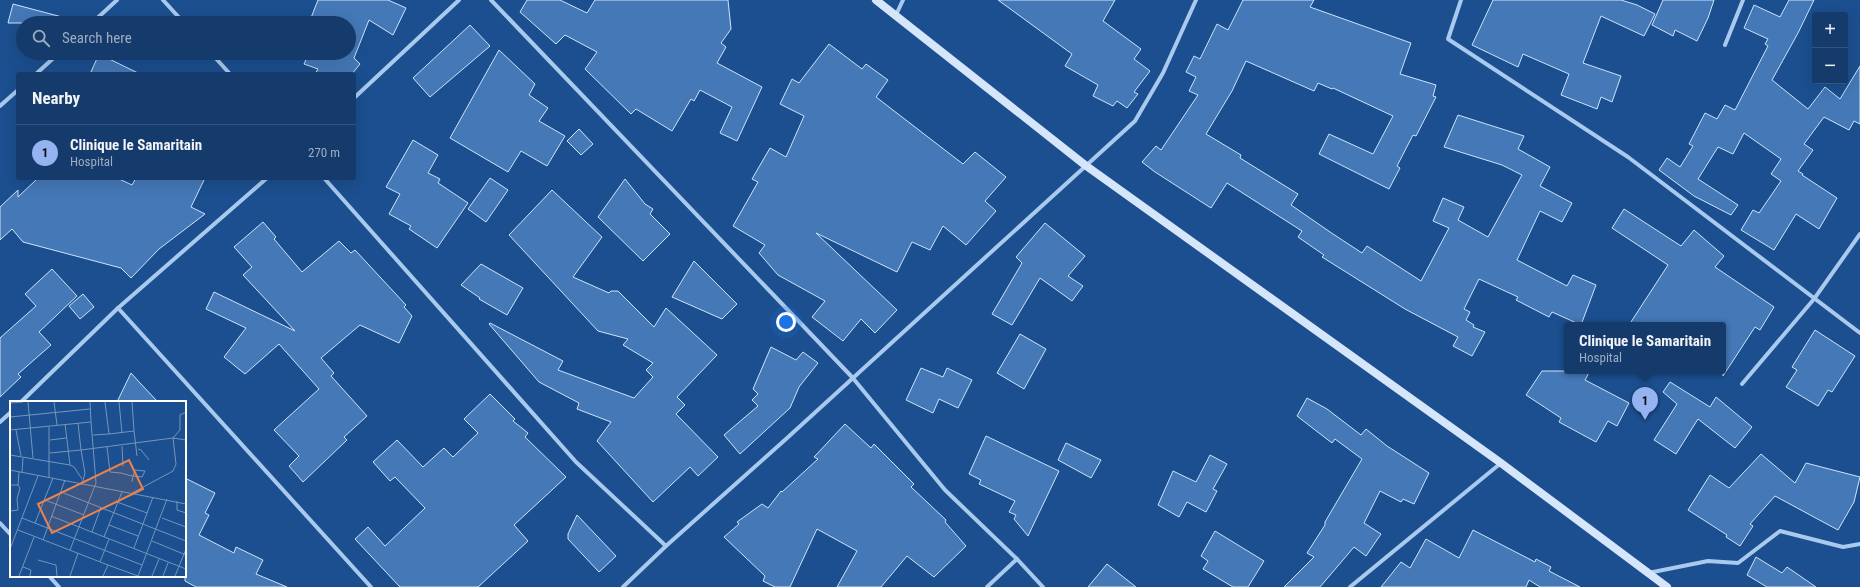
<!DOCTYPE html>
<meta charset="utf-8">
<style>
:root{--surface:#143b6b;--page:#214673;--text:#f1f3f6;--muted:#9dadc1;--line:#33557e;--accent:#95b2f1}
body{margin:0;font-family:"Roboto Condensed",sans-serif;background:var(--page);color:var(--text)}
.controls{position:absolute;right:12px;top:12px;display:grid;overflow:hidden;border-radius:4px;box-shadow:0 4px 16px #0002}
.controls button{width:36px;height:36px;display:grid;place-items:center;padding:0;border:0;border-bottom:1px solid var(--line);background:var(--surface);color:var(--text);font:20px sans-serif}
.you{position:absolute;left:786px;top:322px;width:14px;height:14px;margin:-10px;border:3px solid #fff;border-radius:50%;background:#1a73e8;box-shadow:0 0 0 6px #1a73e833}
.badge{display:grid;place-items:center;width:26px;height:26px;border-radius:50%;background:var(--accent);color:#111;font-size:13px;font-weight:700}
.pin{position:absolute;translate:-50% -33px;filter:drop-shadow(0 1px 2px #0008)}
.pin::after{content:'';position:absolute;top:21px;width:14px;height:12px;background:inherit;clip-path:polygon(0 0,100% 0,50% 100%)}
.popup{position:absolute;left:1564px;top:322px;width:162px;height:52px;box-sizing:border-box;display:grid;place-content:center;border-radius:4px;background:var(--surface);filter:drop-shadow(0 1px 3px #0005);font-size:13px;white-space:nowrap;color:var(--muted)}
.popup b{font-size:15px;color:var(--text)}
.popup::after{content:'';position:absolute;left:50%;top:100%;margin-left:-8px;border:8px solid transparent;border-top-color:var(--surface)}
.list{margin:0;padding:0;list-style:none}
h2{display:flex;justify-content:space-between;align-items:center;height:52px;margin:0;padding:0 16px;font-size:17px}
h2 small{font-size:13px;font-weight:400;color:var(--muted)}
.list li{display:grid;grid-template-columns:26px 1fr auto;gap:12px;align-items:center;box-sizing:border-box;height:56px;padding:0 16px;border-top:1px solid var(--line)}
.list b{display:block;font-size:15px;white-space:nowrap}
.list p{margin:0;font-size:13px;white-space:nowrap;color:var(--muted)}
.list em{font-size:13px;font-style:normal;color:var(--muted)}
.icon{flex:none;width:22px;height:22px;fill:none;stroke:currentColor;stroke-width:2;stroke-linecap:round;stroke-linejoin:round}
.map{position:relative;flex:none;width:1860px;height:587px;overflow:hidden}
.search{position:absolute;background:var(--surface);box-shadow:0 4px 16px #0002;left:16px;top:16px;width:340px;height:44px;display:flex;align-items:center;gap:10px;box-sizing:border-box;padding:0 14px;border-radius:22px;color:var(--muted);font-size:15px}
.panel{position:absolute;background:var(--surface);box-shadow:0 4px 16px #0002;left:16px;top:72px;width:340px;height:108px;border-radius:4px}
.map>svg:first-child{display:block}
.building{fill:#4478b7;stroke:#cfe3fa}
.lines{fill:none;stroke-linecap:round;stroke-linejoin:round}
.street{stroke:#a9c9ee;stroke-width:4}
.secondary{stroke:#d6e6fa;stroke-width:8}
.inset-road{fill:none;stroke:#7695bc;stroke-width:1}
.view{fill:#ee8249;fill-opacity:0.15;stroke:#ee8249;stroke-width:2}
.inset-edge{fill:none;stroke:#fff;stroke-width:2}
</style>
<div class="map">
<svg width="1860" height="587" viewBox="0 0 1860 587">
<rect width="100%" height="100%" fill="#1b4f8f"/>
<!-- building -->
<g class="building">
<path d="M318,0H388L406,8L393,35L369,20L354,58L360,64L352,74H315L318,69L304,64L309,53H349V23H309Z"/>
<path d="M527,0H560L587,13L595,0H728L731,29L721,43L726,47L717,63L762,87L737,141L720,133L732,107L700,90L694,101L691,99L672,131L636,109L631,114L585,69L597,52L565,35L556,44L520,12Z"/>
<path d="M998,0H1115L1103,21L1141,49L1134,59L1150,71L1134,92L1138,94L1127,108L1117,101L1113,106L1093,96L1098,85L1065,66L1072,54Z"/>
<path d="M1243,0H1314L1310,7L1411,43L1400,74L1436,85L1433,96L1436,97L1416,136L1413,135L1397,166L1400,168L1389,189L1319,154L1329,134L1373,154L1393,116L1333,88L1332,89L1318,83L1314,91L1246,61L1232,91L1206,134L1241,155L1240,158L1298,194L1291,205L1333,234L1362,253L1367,246L1421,281L1449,228L1433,221L1443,198L1464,207L1458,220L1488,237L1522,175L1502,165L1444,147L1458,115L1524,136L1518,149L1550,167L1540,186L1572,203L1562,222L1540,211L1517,260L1567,286L1573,275L1596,285L1581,325L1552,312L1549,317L1516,300L1518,297L1479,279L1464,309L1470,312L1466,320L1474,325L1473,327L1485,332L1472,356L1453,346L1458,337L1405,309L1322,257L1324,255L1298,237L1302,231L1227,183L1211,208L1155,172L1142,162L1156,146L1161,150L1198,95L1189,91L1196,77L1186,72L1194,56L1200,59L1217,24L1228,30Z"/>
<path d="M1493,0H1621L1637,5L1655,14L1644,36L1601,16L1583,63L1621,76L1612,102L1601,97L1597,109L1561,95L1569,74L1523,54L1518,67L1472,45Z"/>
<path d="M1663,0H1714L1708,18L1697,41L1675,30L1673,36L1652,25Z"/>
<path d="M1789,0H1814L1798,33L1772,80L1808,109L1825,87L1840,99L1860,66V124L1854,121L1849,130L1824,117L1804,144L1813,150L1798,171L1803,174L1802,175L1837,198L1819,229L1796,214L1774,250L1741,230L1753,210L1759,213L1781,181L1771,174L1781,159L1744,133L1733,154L1718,147L1698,179L1738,205L1731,215L1694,196L1659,170L1667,158L1680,167L1693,146L1689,144L1705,113L1717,119L1725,105L1735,110L1768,46L1765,44L1768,39L1744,28L1754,5L1780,17Z"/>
<path d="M13,4L62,17L61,23H8Z"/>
<path d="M470,25L490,46L430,97L413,78Z"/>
<path d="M829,44L862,69L866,64L888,80L876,97L963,164L975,152L1006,177L985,201L996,211L966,245L943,226L930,250L912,242L897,272L816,233L897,310L875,333L861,319L843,341L812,317L825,301L778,275L759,253L765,245L733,226L758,182L752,179L770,148L786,157L804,116L780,104L792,79L799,83Z"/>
<path d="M499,50L535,84L529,95L548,108L539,121L565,136L547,166L521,151L508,172L450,138Z"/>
<path d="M99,54L140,74H90Z"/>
<path d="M579,129L593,144L581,155L567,141Z"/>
<path d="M413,140L438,155L428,173L440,179L438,183L468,203L437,248L409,229L411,226L389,214L400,194L386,187Z"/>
<path d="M38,178H117L132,185L136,178H205L191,207L205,214L159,249L131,278L121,268L23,242L12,229L0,240V207L18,190V197Z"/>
<path d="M490,178L508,190L486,222L468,209Z"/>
<path d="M625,179L645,204L653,209L650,214L670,234L643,261L598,217Z"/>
<path d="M552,190L602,237L573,277L609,293L611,291H618L654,327L666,308L717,355L677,397L685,405L676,414L718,457L698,476L690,467L653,502L597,441L611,422L577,409L579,403L539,382L489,324L490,323L563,361L558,370L634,398L653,377L646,370L653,363L623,345L628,339L598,331L509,235Z"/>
<path d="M1624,209L1681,246L1694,230L1724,256L1715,267L1774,307L1760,330L1755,327L1723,376V325H1629L1668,265L1612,228Z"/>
<path d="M263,222L276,237L274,239L302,272L339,241L351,253L355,250L406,305L404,307L412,316L399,343L360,325L321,358L334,373L331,376L367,416L344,437L347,440L303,482L289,466L299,456L274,430L319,389L279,344L245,374L224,357L246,328L206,309L214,292L295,331L243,275L252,267L234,247Z"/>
<path d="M1045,223L1085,256L1068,276L1083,286L1072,301L1040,278L1012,325L992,314L1022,263L1016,257Z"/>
<path d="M694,261L737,304L722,319L672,297Z"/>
<path d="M481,264L523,288L507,315L479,299L480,298L461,285Z"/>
<path d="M52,269L77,296L39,332L51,345L18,374L21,377L0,397V338L36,306L25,294Z"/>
<path d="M83,294L94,307L80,319L69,306Z"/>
<path d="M1815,330L1855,356L1832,392L1828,390L1818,406L1786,387L1797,370L1792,367Z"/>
<path d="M1020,334L1046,349L1024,389L997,373Z"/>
<path d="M771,347L796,360L803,352L818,363L799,387L790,408L740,454L724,435L758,406L752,400L758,394L753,389Z"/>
<path d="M921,368L943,377L947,368L972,380L958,408L939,399L933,413L906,400Z"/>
<path d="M1542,371H1590L1585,380L1629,403L1617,426L1608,421L1596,442L1559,422L1561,418L1526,395Z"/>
<path d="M131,373L140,383L158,402H117Z"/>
<path d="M1670,382L1710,407L1716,397L1752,427L1735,448L1698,419L1676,454L1654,440L1677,404L1663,392Z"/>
<path d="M490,394L515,419L513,421L528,433L525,437L566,477L514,525L528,541L478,587H400L355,539L368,527L385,546L425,508L395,477L390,481L373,462L397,440L423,467L444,448L453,457L478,433L464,419Z"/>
<path d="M1307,398L1327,409L1361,435L1366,429L1387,446L1429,473L1414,504L1403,499L1401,502L1380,491L1364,523L1381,534L1366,556L1354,547L1320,587H1284L1314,557L1307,553L1325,525V522L1362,459L1335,439L1332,443L1297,416Z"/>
<path d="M845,424L871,448L874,444L914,484L911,487L946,520L945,522L966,546L934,577L907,556L881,587H837L857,551L817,529L790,587H775L763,581L765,576L724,537L739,524L737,522L762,504L768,508L781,491L782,492L818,459L814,457Z"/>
<path d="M986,436L1059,471L1028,536L1014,519L1016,515L1009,512L1015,501L979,484L981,480L969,474Z"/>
<path d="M1066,443L1101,460L1091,478L1058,460Z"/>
<path d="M1761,454L1795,483L1806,463L1860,477L1854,502L1838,530L1775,496L1750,524L1753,526L1740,546L1726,537L1727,535L1688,510L1710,475L1729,488Z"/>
<path d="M1210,455L1227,464L1213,489L1217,491L1206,512L1187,502L1179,517L1158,505L1173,471L1196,482Z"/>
<path d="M185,478L215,493L205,513L209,515L199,535L234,553L236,547L263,560L256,574L287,587H196L185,581Z"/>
<path d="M577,515L616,556L599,572L568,539V534Z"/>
<path d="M1473,530L1535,562L1536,559L1551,567L1549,571L1580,587H1540L1529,580L1526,587H1381L1401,562L1410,568L1426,539L1459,558Z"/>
<path d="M1215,531L1264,561L1248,587H1233L1203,569L1208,561L1201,556Z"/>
<path d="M1756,557L1782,573L1787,567L1816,587H1767L1747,575Z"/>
<path d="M1107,564L1136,587H1088Z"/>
</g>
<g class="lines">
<!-- street -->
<g class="street">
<path d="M163,0L184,23"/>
<path d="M491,0L852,377L945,490L1017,559L1043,587"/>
<path d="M1461,0L1448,39L1628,157L1860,333"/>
<path d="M896,15L903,0"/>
<path d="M92,23L117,0"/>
<path d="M1725,45L1743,0"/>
<path d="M211,53L230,74"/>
<path d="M36,74L59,53"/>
<path d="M354,98L459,0"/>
<path d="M0,106L18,90"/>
<path d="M324,178L576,462L666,546"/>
<path d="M118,308L371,587"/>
<path d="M1742,384L1814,299L1860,234"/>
<path d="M21,402L118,308L267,178"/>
<path d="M0,422L11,412"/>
<path d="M0,523L11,535"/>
<path d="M1648,573L1708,561L1738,563L1780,531L1843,547L1860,544"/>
<path d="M49,576L59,587"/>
<path d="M623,587L666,546L786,439L1135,121L1163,73L1196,0"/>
<path d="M987,587L1017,559"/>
<path d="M1350,587L1501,463"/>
</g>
<!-- secondary -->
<path class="secondary" d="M876,0L1085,165L1501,463L1667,587"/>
</g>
<!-- overview -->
<g transform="translate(10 401)">
<rect width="176" height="176" fill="#1b4f8f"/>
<path class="inset-road" d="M18,1L23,57M44,1L47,24M80,1L81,21M95,1L99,33L124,30L122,1M109,1L112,32M0,2L13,1M0,16L80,8M68,22L71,49L163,37L176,39M55,23L60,64L64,66L72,78M39,26V76M0,29L81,21L86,82L60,149M6,29L11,55M124,30L127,55M83,34L99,33M40,39L56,37M112,45L113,65M97,46L100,71L111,72L118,74L123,75L132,76L135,70L125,69L123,75L122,81M128,48L131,49L139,59M40,52L71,49L75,72L72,83M0,54L60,64M0,69L176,103M12,72L13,57M0,84H8L10,87L7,98L8,109L0,110M8,84L9,71M51,91L176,140M122,92L163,70L166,63L163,37L170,29V14L176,11M35,99L74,114M167,100V109L176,112M107,101L137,112M41,115L176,168M12,117L132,164M152,117L176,126M25,122L43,77M99,124L128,135M8,129L98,164L93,175M82,131L91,106M94,136L112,91M33,139L55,79M142,140L176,154M124,147L143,96M0,148L28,75M28,159L46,164L47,175M90,161L99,138M98,164L128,175L157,98M13,166L21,169L20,175M9,175L24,136M60,175L68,152M142,175L149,158M153,175L158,162M165,175L176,148"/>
<path class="view" d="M119,59L133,88L42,132L28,103Z"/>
<rect width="176" height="176" class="inset-edge"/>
</g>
</svg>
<div class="controls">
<button>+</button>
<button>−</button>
</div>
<div class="you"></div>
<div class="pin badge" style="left:1645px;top:420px">1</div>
<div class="popup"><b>Clinique le Samaritain</b>Hospital</div>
<div class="search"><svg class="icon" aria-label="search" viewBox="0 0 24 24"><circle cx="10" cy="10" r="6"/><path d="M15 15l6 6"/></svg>Search here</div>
<section class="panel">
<h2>Nearby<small></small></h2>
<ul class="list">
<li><span class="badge">1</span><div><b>Clinique le Samaritain</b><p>Hospital</p></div><em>270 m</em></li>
</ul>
</section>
</div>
